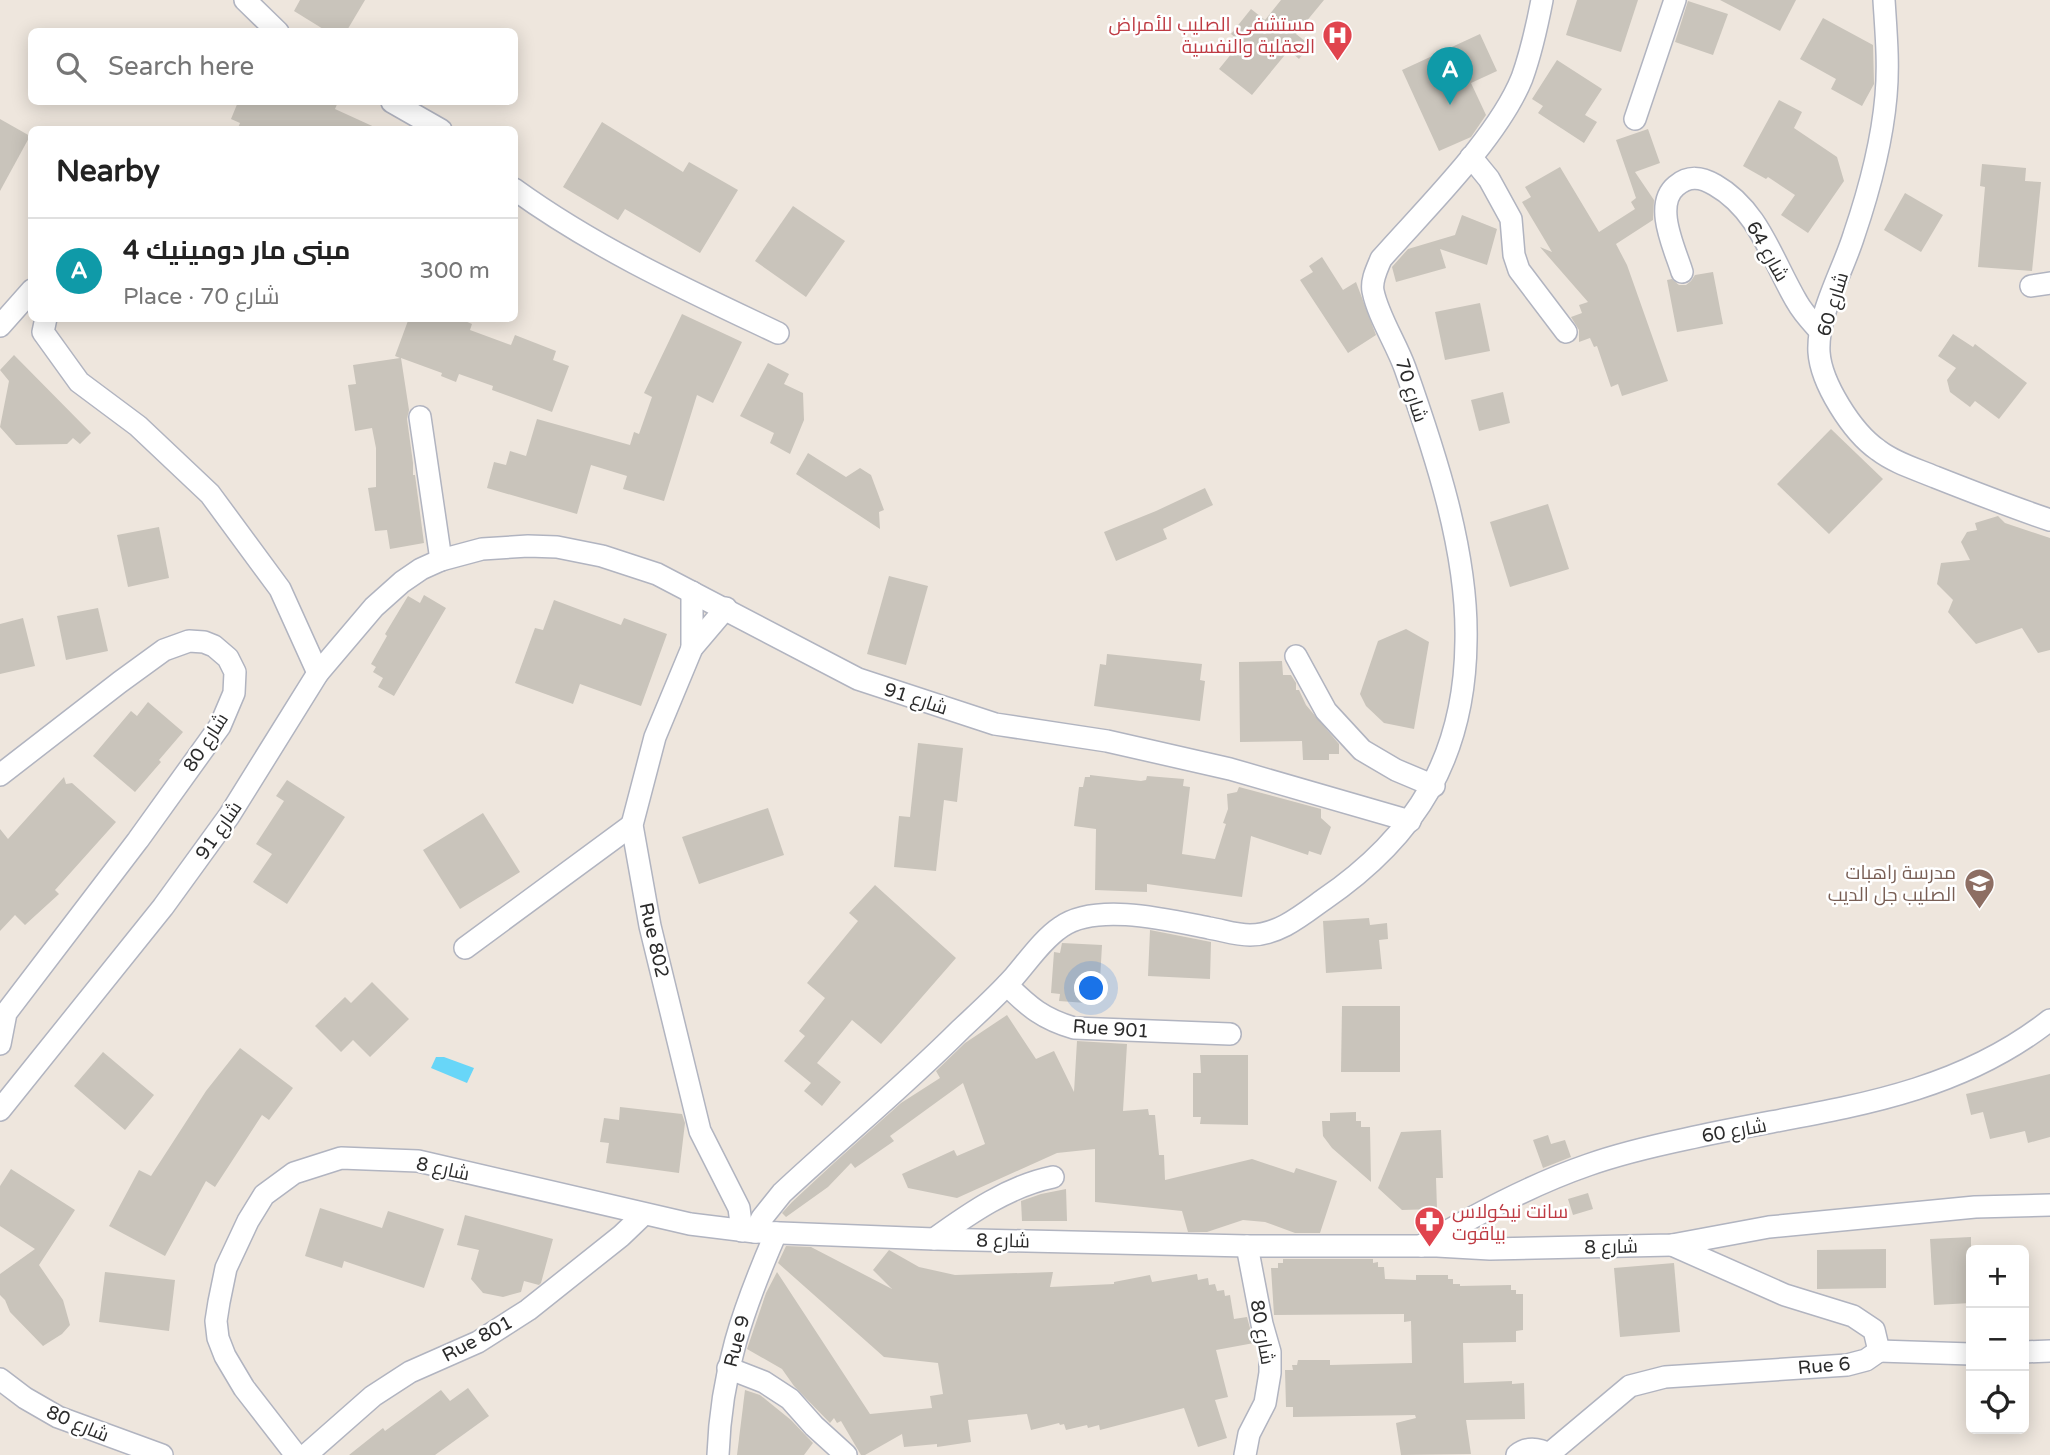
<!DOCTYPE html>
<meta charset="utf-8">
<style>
:root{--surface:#fff;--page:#f6f6f6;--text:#222;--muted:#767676;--line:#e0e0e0;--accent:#2563eb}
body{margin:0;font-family:"Varela Round",Cairo,sans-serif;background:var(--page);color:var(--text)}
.controls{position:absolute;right:21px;bottom:21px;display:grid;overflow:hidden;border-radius:10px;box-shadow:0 4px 18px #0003}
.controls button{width:63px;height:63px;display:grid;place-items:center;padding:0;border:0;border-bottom:2px solid var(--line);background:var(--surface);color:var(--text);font:35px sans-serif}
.you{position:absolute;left:1092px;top:989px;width:24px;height:24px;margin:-18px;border:5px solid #fff;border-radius:50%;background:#1a73e8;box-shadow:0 0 0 10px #1a73e833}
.badge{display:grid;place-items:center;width:46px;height:46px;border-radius:50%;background:var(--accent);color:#fff;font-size:23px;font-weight:700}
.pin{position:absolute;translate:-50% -58px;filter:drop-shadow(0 2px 4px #0008)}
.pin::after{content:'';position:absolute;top:37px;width:24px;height:21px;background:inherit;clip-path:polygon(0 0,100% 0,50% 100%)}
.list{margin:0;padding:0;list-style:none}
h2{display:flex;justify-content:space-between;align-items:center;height:91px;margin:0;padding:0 28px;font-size:30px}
h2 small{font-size:23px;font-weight:400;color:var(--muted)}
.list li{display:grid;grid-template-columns:46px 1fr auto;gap:21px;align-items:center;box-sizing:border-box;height:105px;padding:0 28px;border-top:2px solid var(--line)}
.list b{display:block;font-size:26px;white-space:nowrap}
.list p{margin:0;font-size:23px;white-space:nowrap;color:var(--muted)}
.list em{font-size:23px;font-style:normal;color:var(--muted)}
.icon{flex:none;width:38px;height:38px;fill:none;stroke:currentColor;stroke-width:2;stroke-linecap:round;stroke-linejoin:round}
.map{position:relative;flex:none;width:2050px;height:1455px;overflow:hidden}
.search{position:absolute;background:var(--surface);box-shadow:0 4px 18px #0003;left:28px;top:28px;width:490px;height:77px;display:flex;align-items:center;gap:18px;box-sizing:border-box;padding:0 24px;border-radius:10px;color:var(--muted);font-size:26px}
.panel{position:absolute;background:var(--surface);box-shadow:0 4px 18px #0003;left:28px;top:126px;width:490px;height:196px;border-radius:10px}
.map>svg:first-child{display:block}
.water{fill:#68d6f8}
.building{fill:#c9c4bb}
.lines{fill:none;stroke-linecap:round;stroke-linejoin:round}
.minor-casing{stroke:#b1b4c0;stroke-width:24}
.minor{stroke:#fff;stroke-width:21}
.labels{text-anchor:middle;stroke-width:5;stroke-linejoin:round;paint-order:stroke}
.health-label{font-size:19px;fill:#be3a42;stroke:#fff;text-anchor:end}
.street-label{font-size:19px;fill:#2b2b2b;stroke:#fff}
.education-label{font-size:19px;fill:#785e54;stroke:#fff;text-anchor:end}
</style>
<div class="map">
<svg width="2050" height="1455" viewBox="0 0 2050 1455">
<rect width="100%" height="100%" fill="#eee6dd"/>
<!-- water -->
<path class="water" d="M436,1057H444L474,1068L467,1083L431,1068Z"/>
<!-- building -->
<g class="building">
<path d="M300,0H365L346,32H328L294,11Z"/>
<path d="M1281,0H1324L1296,34L1310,45L1299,59L1289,50L1252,95L1219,69L1241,42L1231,34L1251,9L1265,20Z"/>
<path d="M1577,0H1638L1621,52L1566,35Z"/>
<path d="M1720,0H1796L1780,31Z"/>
<path d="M1688,1L1728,14L1713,55L1675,42Z"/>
<path d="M1823,18L1873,45L1874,84L1862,106L1831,89L1836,79L1800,59Z"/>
<path d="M1480,34L1497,71L1471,83L1486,115L1471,137L1439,151L1402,70Z"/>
<path d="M1557,60L1602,89L1585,115L1597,122L1584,143L1538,113L1543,106L1532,99Z"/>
<path d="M1779,100L1802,112L1794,128L1837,157L1844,181L1808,233L1781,215L1795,195L1768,177L1766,179L1743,166Z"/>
<path d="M238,102H338L335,109L381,130H237L240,123L231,119Z"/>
<path d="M0,119L30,136L0,191Z"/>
<path d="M602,122L683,172L689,162L738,190L700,253L625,209L618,220L563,187Z"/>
<path d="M1648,129L1660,163L1635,172L1654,200L1653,220L1616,244L1627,265L1668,381L1622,396L1618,384L1611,387L1597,346L1594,347L1590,338L1579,342V330L1571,317L1582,313L1579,305L1588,302L1540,247L1552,252L1522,202L1531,197L1525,187L1560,167L1599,232L1635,209L1631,202L1636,198L1616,140Z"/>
<path d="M1982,164L2026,168L2025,181L2041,182L2032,271L1978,267L1985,187L1980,186Z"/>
<path d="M1905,193L1943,215L1921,252L1884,230Z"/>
<path d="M793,206L845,241L806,297L755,261Z"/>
<path d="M1462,215L1497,229L1487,265L1440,249L1446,268L1396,282L1392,267L1408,249L1455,235Z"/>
<path d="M1322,257L1343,290L1356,282L1376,335L1348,353L1300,280L1313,272L1309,266Z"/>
<path d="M1713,272L1723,324L1677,332L1667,280L1672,279L1679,285H1686L1691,281L1695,275Z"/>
<path d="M1480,303L1490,351L1445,360L1435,312Z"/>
<path d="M682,314L742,342L713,403L697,395L664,501L623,489L627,476L591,465L577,514L487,488L494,462L506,465L510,451L526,456L537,419L630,445L634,432L639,434L652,397L644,393Z"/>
<path d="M409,318H458L472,324L470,330L511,345L515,335L556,351L553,360L569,366L552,412L492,390L493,386L459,374L456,382L441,376L442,373L401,358L409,410L407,419L413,463V475H415L424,543L390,549L387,530L375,531L368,488L376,487V448L372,428L355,431L348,385L356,384L353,365L400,358L395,356Z"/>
<path d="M1953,334L1973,347L1975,344L2027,383L1999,419L1975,401L1970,407L1950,392L1947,380L1956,368L1938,356Z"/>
<path d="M14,355L91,433L80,444L73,438L67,444L16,445L0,427L9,381L0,370Z"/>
<path d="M768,363L789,374L784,384L803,393L804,420L790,454L770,443L774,433L740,416Z"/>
<path d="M1503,392L1510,423L1479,431L1471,400Z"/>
<path d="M1831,429L1883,479L1829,534L1777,484Z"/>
<path d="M808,453L846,477L860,468L871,475L884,510L879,512L880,529L796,474Z"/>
<path d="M1205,488L1213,505L1163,529L1167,539L1116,561L1104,532L1156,511Z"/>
<path d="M1548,504L1569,569L1510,587L1490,522Z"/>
<path d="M1998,516L2005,523L2050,538V650L2038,653L2022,628L1976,644L1948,612L1953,600L1937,584L1941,563L1970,560L1961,542L1967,532L1977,530L1975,523Z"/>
<path d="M159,527L169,578L128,587L117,535Z"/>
<path d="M889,576L928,586L906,665L867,654Z"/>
<path d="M424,595L446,608L394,696L378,687L383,678L373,672L376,667L371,664L387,636L385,634L408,596L420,603Z"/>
<path d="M554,600L621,625L624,618L667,634L641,706L580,684L573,704L515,683L535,628L543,630Z"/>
<path d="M98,608L108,651L66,660L57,616Z"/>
<path d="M23,618L35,666L0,674V624Z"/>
<path d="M1406,629L1429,642L1414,729L1384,723L1366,706L1360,694L1378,641Z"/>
<path d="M1107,654L1202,664L1200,680L1205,681L1200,721L1094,706L1100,664L1106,665Z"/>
<path d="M1282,661L1283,675H1291L1296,683V690H1299L1306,705L1339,744V754H1329V760H1303L1302,741L1240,742L1239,662Z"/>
<path d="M148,702L183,732L159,760L161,762L135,792L93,756L131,711L137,716Z"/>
<path d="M918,743L963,748L957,802L944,800L936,871L894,867L899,816L910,817Z"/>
<path d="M1090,775L1141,781L1146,780L1147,776L1184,779L1183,786L1190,787L1182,854L1215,859L1226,824L1223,823L1228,809L1227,794L1237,792L1239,787L1321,809V818L1331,827L1321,855L1309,851L1308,855L1251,836L1242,897L1147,884V892L1095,890L1096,829L1074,826L1079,787H1083L1085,777H1090Z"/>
<path d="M64,777L66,784L72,783L116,822L55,890L59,894L25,925L15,915L0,931V829L8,839Z"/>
<path d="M287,780L345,817L287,904L253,882L272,854L256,844L284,801L276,796Z"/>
<path d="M768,808L784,855L699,884L682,837Z"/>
<path d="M483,813L520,872L460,909L423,850Z"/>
<path d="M875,885L956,958L881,1044L852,1020L817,1063L841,1082L822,1106L804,1091L811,1083L784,1061L805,1036L799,1031L825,998L807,983L858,921L849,913Z"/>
<path d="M1369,918L1370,925L1387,923L1388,939L1379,940L1382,969L1326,973L1323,921Z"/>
<path d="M1150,930L1211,942L1210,979L1148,976Z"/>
<path d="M1062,943L1102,945L1099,998L1087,997L1086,1003L1059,1001L1060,994L1051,993L1054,952L1060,953Z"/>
<path d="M372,982L409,1019L370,1057L353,1040L341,1052L315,1026L345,997L351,1003Z"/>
<path d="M1342,1006H1400V1072H1341Z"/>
<path d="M1007,1015L1036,1059L1054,1051L1074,1092L1077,1041L1127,1044L1123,1111L1148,1109L1149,1115H1155L1159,1155H1164L1165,1180L1252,1159L1294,1173L1296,1168L1337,1181L1320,1233H1295L1265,1222L1243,1220L1207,1232H1188L1182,1211L1095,1202V1149L1057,1153L957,1198L908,1188L902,1174L954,1150L957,1156L985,1144L963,1083L890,1136L894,1141L855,1168L851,1163L828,1187L786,1217L782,1213L792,1202L835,1162L901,1103L940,1078L936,1071L965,1043Z"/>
<path d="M240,1048L293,1088L269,1120L262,1115L215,1187L206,1181L165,1256L109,1226L139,1170L151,1176L206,1091Z"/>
<path d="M103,1052L154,1095L125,1130L74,1086Z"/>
<path d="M1200,1055H1248V1125L1200,1124L1201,1117H1193V1073H1201Z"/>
<path d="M2050,1074V1137L2028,1143L2025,1131L1990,1139L1983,1112L1971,1115L1966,1094Z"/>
<path d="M620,1107L682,1114L685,1123L679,1173L606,1163L609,1143L600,1142L604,1118L619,1120Z"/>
<path d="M1356,1112V1121H1361V1127H1370L1371,1182L1332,1148L1323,1136L1322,1121H1330V1113Z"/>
<path d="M1441,1130L1443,1178H1436L1437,1209L1402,1210L1378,1188L1401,1132Z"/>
<path d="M1548,1135L1551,1144L1565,1140L1571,1157L1543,1168L1533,1140Z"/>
<path d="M11,1169L75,1210L39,1265L63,1300L70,1325L62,1334L43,1346L10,1312L5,1300L0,1295V1274L35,1249L0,1226V1186Z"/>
<path d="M1066,1189L1067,1221H1022L1021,1201L1041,1194Z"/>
<path d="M1588,1193L1593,1209L1573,1215L1568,1199Z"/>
<path d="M320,1208L382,1228L388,1211L444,1229L424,1288L344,1261L342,1268L305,1256Z"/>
<path d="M465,1215L553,1239L541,1283L539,1285L524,1281L521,1292L503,1297L483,1293L471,1279L479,1250L457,1245Z"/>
<path d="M1971,1237V1303L1934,1305L1930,1239Z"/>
<path d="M786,1246L811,1247L892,1289L873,1270L889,1250L919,1267L955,1275L1053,1272L1050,1287L1114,1284V1282L1150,1275L1152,1282L1197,1274L1198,1280L1208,1278L1209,1285L1215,1284L1217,1291L1224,1290L1225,1296L1230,1295L1234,1319L1247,1317L1254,1343L1216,1350L1228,1397L1215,1400L1227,1438L1198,1447L1184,1408L1100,1430L1099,1425L1088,1428L1087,1425L1066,1430L1064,1424L1060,1425L1059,1423L1031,1430L1027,1414L968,1420L971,1442L937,1447V1444L904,1447L902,1434L865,1455H861L841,1421L837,1423L834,1418L830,1423L794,1386L782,1369L747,1349L766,1293L777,1272L870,1414L932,1408L930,1396L943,1394L938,1363L884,1357L778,1263Z"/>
<path d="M1886,1249V1288L1817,1289V1250Z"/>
<path d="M1283,1259H1373V1263L1378,1262V1267H1384L1385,1279L1416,1280V1275H1448V1279H1453V1284H1460V1286L1511,1285V1290H1516V1294H1523V1330L1516,1331V1342L1463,1343L1464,1383L1512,1381V1384L1524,1383L1525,1419L1466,1420L1471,1454L1401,1455L1396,1423L1416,1418L1415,1415L1293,1417V1407H1286L1285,1370H1293L1292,1365H1297L1298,1360H1330V1365L1412,1363L1411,1321L1404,1322V1314L1274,1315L1271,1268H1278V1263H1283Z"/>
<path d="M1674,1263L1680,1332L1620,1337L1614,1268Z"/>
<path d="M105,1272L175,1280L169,1331L99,1322Z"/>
<path d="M468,1388L489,1416L435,1455H349L383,1428L385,1431L441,1390L450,1401Z"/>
<path d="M745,1390L760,1395L791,1420L813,1443L804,1455H737Z"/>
</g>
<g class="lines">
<defs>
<g id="minor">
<path d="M245,0L278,32"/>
<path d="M1884,0C1886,32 1889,64 1886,96C1882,142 1869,191 1854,235C1843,271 1817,314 1819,352C1821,383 1852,432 1878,450C1895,463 1916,469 1935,477C1973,492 2011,507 2050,520"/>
<path d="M392,102L441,130"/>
<path d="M1635,119L1675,0"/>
<path d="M1471,157L1489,179L1511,219L1514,255L1519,270L1566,332"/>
<path d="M514,189C597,249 687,290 778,333"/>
<path d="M1682,272C1675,249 1653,205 1676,186C1689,175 1701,177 1715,185C1759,210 1772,260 1797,302C1803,313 1812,322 1820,331"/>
<path d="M2031,286L2050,283"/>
<path d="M46,318L43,332L79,382L138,426L210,494L280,589L318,673"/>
<path d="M0,326L32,290"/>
<path d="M420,417L441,560"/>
<path d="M726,608L692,648L655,737L632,825L650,926L700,1131L739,1208L742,1231"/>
<path d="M692,648V592"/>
<path d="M1296,656L1326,711L1362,750L1396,770L1434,786"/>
<path d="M0,775L120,682L164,650L189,641L204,642L214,646L228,658L235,672L234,693L220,726L138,840L6,1013L0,1044"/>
<path d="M465,948L632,825"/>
<path d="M1007,985C1029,1007 1043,1019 1074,1028L1230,1034"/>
<path d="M0,1110L163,907L229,816L318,673L374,607L402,582L421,569L441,560L482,549L528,546L557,547L602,556L657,574L858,679L995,724L1107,741L1230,769L1410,821"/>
<path d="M755,1232L762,1218L782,1193C841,1138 903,1087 960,1030C978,1013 997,996 1014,977C1028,961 1043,939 1061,927C1096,902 1169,920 1209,928C1222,930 1236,935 1250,935C1278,935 1301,916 1323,900C1417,836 1465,756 1466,641C1468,551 1435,453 1405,368C1396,343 1378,316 1373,291C1371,280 1377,269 1381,259C1425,209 1498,138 1522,78C1531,53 1537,26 1542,0"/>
<path d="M934,1239C970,1213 1009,1186 1053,1177"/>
<path d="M1421,1246C1474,1216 1530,1185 1588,1165C1619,1154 1653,1146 1686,1139C1813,1110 1942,1105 2050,1020"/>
<path d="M1879,1351L1971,1354"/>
<path d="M2024,1352L2050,1351"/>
<path d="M728,1368L764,1382L790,1399L814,1426L846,1455"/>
<path d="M0,1379L25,1398L58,1417L162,1455"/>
<path d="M1549,1454L1630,1386L1665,1377L1847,1365L1866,1360L1879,1351L1874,1330L1853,1316L1785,1295L1672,1245"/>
<path d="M296,1455L244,1388L225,1356L218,1338L216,1321L219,1302L226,1268L248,1221L264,1195L294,1173L341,1158L418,1161L690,1224L755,1232L934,1239L1247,1246H1437L1490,1249L1672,1245L1769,1227L1975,1207L2050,1205"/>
<path d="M306,1455L373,1396L410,1372L478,1342L528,1310L621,1236L644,1214"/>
<path d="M718,1455C721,1371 743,1309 776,1233"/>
<path d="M1245,1455L1249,1434L1265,1403L1270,1373V1352L1262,1324L1247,1246"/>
<path d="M1517,1455C1528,1446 1540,1449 1551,1455"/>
</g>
</defs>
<!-- minor casing -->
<use href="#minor" class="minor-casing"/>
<!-- minor -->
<use href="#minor" class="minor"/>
</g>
<!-- icons -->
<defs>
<symbol id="hospital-pin" viewBox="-11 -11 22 30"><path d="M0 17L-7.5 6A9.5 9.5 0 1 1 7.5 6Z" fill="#e0444e" stroke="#fff"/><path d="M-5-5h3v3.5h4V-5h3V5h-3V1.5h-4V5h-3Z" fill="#fff"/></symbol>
<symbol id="school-pin" viewBox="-11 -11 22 30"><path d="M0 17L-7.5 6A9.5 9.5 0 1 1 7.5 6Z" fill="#8d6e63" stroke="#fff"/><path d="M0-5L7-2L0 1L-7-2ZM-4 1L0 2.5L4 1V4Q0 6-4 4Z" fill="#fff"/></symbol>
<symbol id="pharmacy-pin" viewBox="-11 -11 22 30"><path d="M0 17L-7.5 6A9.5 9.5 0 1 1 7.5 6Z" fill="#e0444e" stroke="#fff"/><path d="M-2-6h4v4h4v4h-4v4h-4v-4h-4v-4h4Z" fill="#fff"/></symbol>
</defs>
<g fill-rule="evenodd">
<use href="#hospital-pin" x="1320" y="18" width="35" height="47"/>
<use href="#school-pin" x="1962" y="866" width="35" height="47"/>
<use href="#pharmacy-pin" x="1412" y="1204" width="35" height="47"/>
</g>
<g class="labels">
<!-- health labels -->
<g class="health-label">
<text x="1315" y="31">مستشفى الصليب للأمراض<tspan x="1315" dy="22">العقلية والنفسية</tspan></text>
<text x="1452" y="1218" text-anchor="start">سانت نيكولاس<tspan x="1452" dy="22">بياقوت</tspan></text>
</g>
<!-- street labels -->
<g class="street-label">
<text transform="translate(1768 251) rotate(61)" y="7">شارع 64</text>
<text transform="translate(1832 304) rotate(-73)" y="7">شارع 60</text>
<text transform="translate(1412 390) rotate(72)" y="7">شارع 70</text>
<text transform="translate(916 698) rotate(18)" y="7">شارع 91</text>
<text transform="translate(205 742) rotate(-57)" y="7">شارع 80</text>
<text transform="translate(218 830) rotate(-55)" y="7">شارع 91</text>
<text transform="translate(655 940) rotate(77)" y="7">Rue 802</text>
<text transform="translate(1111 1028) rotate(4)" y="7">Rue 901</text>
<text transform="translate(1734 1130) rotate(-10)" y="7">شارع 60</text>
<text transform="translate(443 1168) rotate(12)" y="7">شارع 8</text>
<text transform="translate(1003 1240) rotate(1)" y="7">شارع 8</text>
<text transform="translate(1611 1246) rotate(-1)" y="7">شارع 8</text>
<text transform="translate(1263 1332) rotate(80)" y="7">شارع 80</text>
<text transform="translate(477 1338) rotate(-28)" y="7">Rue 801</text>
<text transform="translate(736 1341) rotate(-75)" y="7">Rue 9</text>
<text transform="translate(1824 1365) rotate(-5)" y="7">Rue 6</text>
<text transform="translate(78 1423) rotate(23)" y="7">شارع 80</text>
</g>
<!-- education labels -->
<g class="education-label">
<text x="1956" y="879">مدرسة راهبات<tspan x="1956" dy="22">الصليب جل الديب</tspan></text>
</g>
</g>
</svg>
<div class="controls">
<button>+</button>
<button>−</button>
<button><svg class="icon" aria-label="locate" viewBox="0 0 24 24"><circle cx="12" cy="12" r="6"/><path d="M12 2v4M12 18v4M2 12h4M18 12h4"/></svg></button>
</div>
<div class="you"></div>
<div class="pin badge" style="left:1450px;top:105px;background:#0f9aa8">A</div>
<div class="search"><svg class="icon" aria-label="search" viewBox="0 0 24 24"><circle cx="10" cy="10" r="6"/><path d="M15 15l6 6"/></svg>Search here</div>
<section class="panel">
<h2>Nearby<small></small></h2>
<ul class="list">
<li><span class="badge" style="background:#0f9aa8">A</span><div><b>مبنى مار دومينيك 4</b><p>Place · شارع 70</p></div><em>300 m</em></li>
</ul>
</section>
</div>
